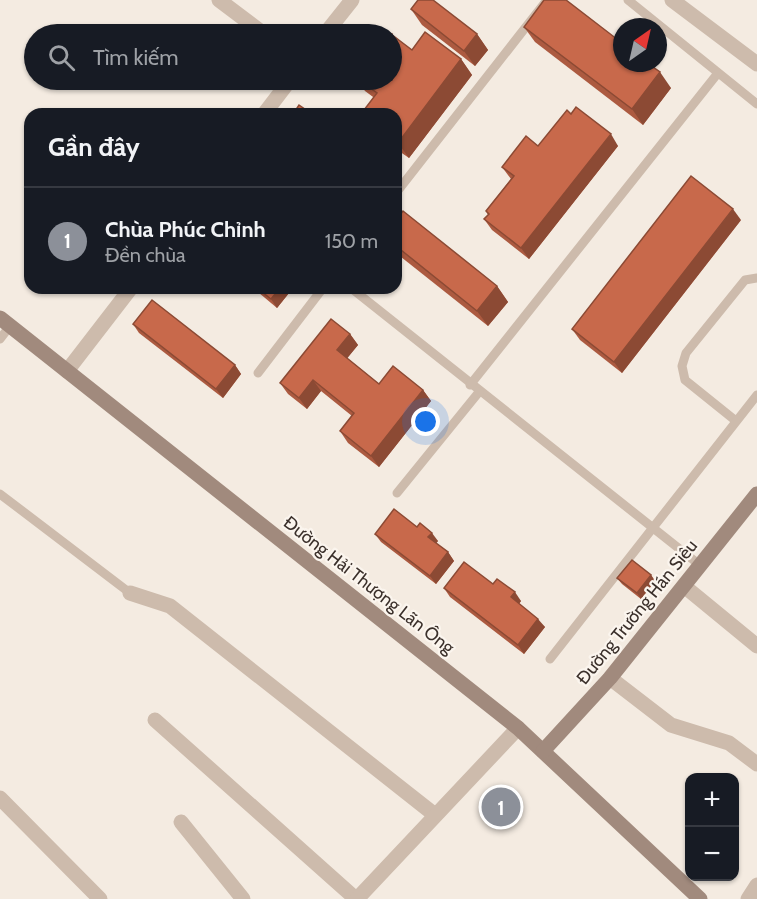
<!DOCTYPE html>
<html lang="vi">
<meta charset="utf-8">
<style>
:root{--surface:#171b24;--page:#20242c;--text:#f1f3f6;--muted:#9ea1a6;--line:#363941;--accent:#8c9099}
body{margin:0;font-family:Cabin,sans-serif;background:var(--page);color:var(--text)}
.controls{position:absolute;right:18px;bottom:18px;display:grid;overflow:hidden;border-radius:12px;box-shadow:0 2px 4px #0004}
.controls button{width:54px;height:54px;display:grid;place-items:center;padding:0;border:0;border-bottom:2px solid var(--line);background:var(--surface);color:var(--text);font:30px sans-serif}
.compass{position:absolute;left:613px;top:18px;width:54px;height:54px;border-radius:50%;background:var(--surface);box-shadow:0 2px 4px #0004;rotate:34deg}
.you{position:absolute;left:426px;top:422px;width:21px;height:21px;margin:-15px;border:4px solid #fff;border-radius:50%;background:#1a73e8;box-shadow:0 0 0 9px #1a73e833}
.badge{display:grid;place-items:center;width:39px;height:39px;border-radius:50%;background:var(--accent);color:#fff;font-size:20px;font-weight:700}
.pin{position:absolute;translate:-50% -50%;border:3px solid #fff;box-shadow:0 2px 6px #0006}
.list{margin:0;padding:0;list-style:none}
h2{display:flex;justify-content:space-between;align-items:center;height:78px;margin:0;padding:0 24px;font-size:26px}
h2 small{font-size:20px;font-weight:400;color:var(--muted)}
.list li{display:grid;grid-template-columns:39px 1fr auto;gap:18px;align-items:center;box-sizing:border-box;height:108px;padding:0 24px;border-top:2px solid var(--line)}
.list b{display:block;font-size:22px;white-space:nowrap}
.list p{margin:0;font-size:20px;white-space:nowrap;color:var(--muted)}
.list em{font-size:20px;font-style:normal;color:var(--muted)}
.icon{flex:none;width:33px;height:33px;fill:none;stroke:currentColor;stroke-width:2;stroke-linecap:round;stroke-linejoin:round}
.map{position:relative;flex:none;width:757px;height:899px;overflow:hidden}
.search{position:absolute;background:var(--surface);box-shadow:0 2px 4px #0004;left:24px;top:24px;width:378px;height:66px;display:flex;align-items:center;gap:15px;box-sizing:border-box;padding:0 21px;border-radius:33px;color:var(--muted);font-size:22px}
.panel{position:absolute;background:var(--surface);box-shadow:0 2px 4px #0004;left:24px;top:108px;width:378px;height:186px;border-radius:18px}
.map>svg:first-child{display:block}
.lines{fill:none;stroke-linecap:round;stroke-linejoin:round}
.lane{stroke:#cdbbac;stroke-width:9}
.street{stroke:#cdbbac;stroke-width:15}
.secondary{stroke:#a18a7d;stroke-width:15}
.wall{fill:#ac5a40}
.shaded-wall{fill:#8c4a34}
.building{fill:#c8694b;stroke:#8c4a34;stroke-width:1.5}
.labels{text-anchor:middle;stroke-width:4.5;stroke-linejoin:round;paint-order:stroke}
.street-label{font-size:18px;fill:#3b302b;stroke:#fbf5ee}
</style>
<div class="map">
<svg width="757" height="899" viewBox="0 0 757 899">
<rect width="100%" height="100%" fill="#f4ebe1"/>
<g class="lines">
<!-- lane -->
<g class="lane">
<path d="M628,0L757,104"/>
<path d="M396,193L547,0"/>
<path d="M351,288L701,566"/>
<path d="M0,339L10,326"/>
<path d="M258,373L323,288"/>
<path d="M470,385L718,73"/>
<path d="M736,421L685,380L682,366L686,353L745,280L757,278"/>
<path d="M397,493L479,392"/>
<path d="M0,494L130,593"/>
<path d="M550,659L757,395"/>
</g>
<!-- street -->
<g class="street">
<path d="M219,0L264,34"/>
<path d="M672,0L757,64"/>
<path d="M325,34L352,0"/>
<path d="M264,114L290,80"/>
<path d="M67,371L131,288"/>
<path d="M684,586L757,646"/>
<path d="M130,593L170,606L435,815"/>
<path d="M610,678L671,725L729,743L757,764"/>
<path d="M155,720L356,899"/>
<path d="M0,798L100,899"/>
<path d="M181,822L243,899"/>
<path d="M357,899L518,728"/>
<path d="M748,899L757,885"/>
</g>
<!-- secondary -->
<g class="secondary">
<path d="M0,318L518,728L700,899"/>
<path d="M543,751L610,678L757,494"/>
</g>
</g>
<!-- wall -->
<g class="wall">
<path d="M411,9L477,34L488,50L475,66L422,25Z"/>
<path d="M524,27L671,88L643,125L535,42Z"/>
<path d="M412,50L461,59L472,75L409,158L396,149V114L365,91L357,80H392Z"/>
<path d="M571,114L618,146L529,259L492,230L484,219L488,215L486,211L511,179L502,167L538,146Z"/>
<path d="M396,220L497,286L508,302L488,326L396,253Z"/>
<path d="M741,220L622,373L580,340L572,329Z"/>
<path d="M253,288H293L277,308Z"/>
<path d="M133,324L235,365L241,374L223,398L139,333Z"/>
<path d="M350,334L358,345L347,358L379,384L423,390L431,401L379,467L348,443L340,431L352,416L321,391L307,409L288,394L280,383Z"/>
<path d="M417,527L438,541L436,543L448,552L454,561L436,584L381,542L375,534Z"/>
<path d="M651,575L655,581L641,599L622,584L617,578Z"/>
<path d="M493,584L521,601L519,604L545,627L524,654L450,597L444,588Z"/>
</g>
<!-- shaded-wall -->
<g class="shaded-wall">
<path d="M477,34L488,50L475,66L464,51Z"/>
<path d="M461,59L472,75L409,158L398,143Z"/>
<path d="M660,72L671,88L643,125L632,109Z"/>
<path d="M611,134L618,146L529,259L521,248Z"/>
<path d="M733,209L741,220L622,373L614,362Z"/>
<path d="M497,286L508,302L488,326L477,311Z"/>
<path d="M280,288H293L277,308L271,299Z"/>
<path d="M350,334L358,345L345,361L337,350Z"/>
<path d="M235,365L241,374L223,398L216,389Z"/>
<path d="M313,380L321,391L307,409L299,398Z"/>
<path d="M423,390L431,401L379,467L371,456Z"/>
<path d="M432,533L438,541L434,546L428,537Z"/>
<path d="M448,552L454,561L436,584L430,576Z"/>
<path d="M651,575L655,581L641,599L637,593Z"/>
<path d="M515,592L521,601L517,606L511,597Z"/>
<path d="M538,619L545,627L524,654L518,645Z"/>
</g>
<!-- building -->
<g class="building">
<path d="M418,0H433L477,34L464,51L411,9Z"/>
<path d="M544,0H566L622,43V63H647L660,72L632,109L524,27Z"/>
<path d="M387,31L412,50L425,32L461,59L398,143L396,141V114H361L377,93L359,80H392V34H384Z"/>
<path d="M299,105L312,114H293Z"/>
<path d="M576,107L611,134L521,248L484,219L489,214L486,211L514,176L502,167L526,136L538,146L567,110L571,114Z"/>
<path d="M691,176L733,209L614,362L572,329Z"/>
<path d="M403,211L497,286L477,311L396,246V220Z"/>
<path d="M257,288H280L271,299Z"/>
<path d="M152,300L235,365L216,389L133,324Z"/>
<path d="M331,319L350,334L337,350L379,384L393,366L423,390L371,456L340,431L354,413L313,380L299,398L280,383Z"/>
<path d="M394,509L417,527L420,523L432,533L428,537L448,552L430,576L375,534Z"/>
<path d="M632,560L651,575L637,593L617,578Z"/>
<path d="M464,562L493,584L497,579L515,592L511,597L538,619L518,645L444,588Z"/>
</g>
<g class="labels">
<!-- street labels -->
<g class="street-label">
<text transform="translate(369 585) rotate(38)" y="6">Đường Hải Thượng Lãn Ông</text>
<text transform="translate(637 612) rotate(-51)" y="6">Đường Trường Hán Siêu</text>
</g>
</g>
</svg>
<div class="controls">
<button>+</button>
<button>−</button>
</div>
<svg class="compass" viewBox="-18 -18 36 36"><path d="M0-13l5 13h-10z" fill="#e53935"/><path d="M0 13l5-13h-10z" fill="#9ea1a6"/></svg>
<div class="you"></div>
<div class="pin badge" style="left:501px;top:807px">1</div>
<div class="search"><svg class="icon" aria-label="search" viewBox="0 0 24 24"><circle cx="10" cy="10" r="6"/><path d="M15 15l6 6"/></svg>Tìm kiếm</div>
<section class="panel">
<h2>Gần đây<small></small></h2>
<ul class="list">
<li><span class="badge">1</span><div><b>Chùa Phúc Chỉnh</b><p>Đền chùa</p></div><em>150 m</em></li>
</ul>
</section>
</div>
